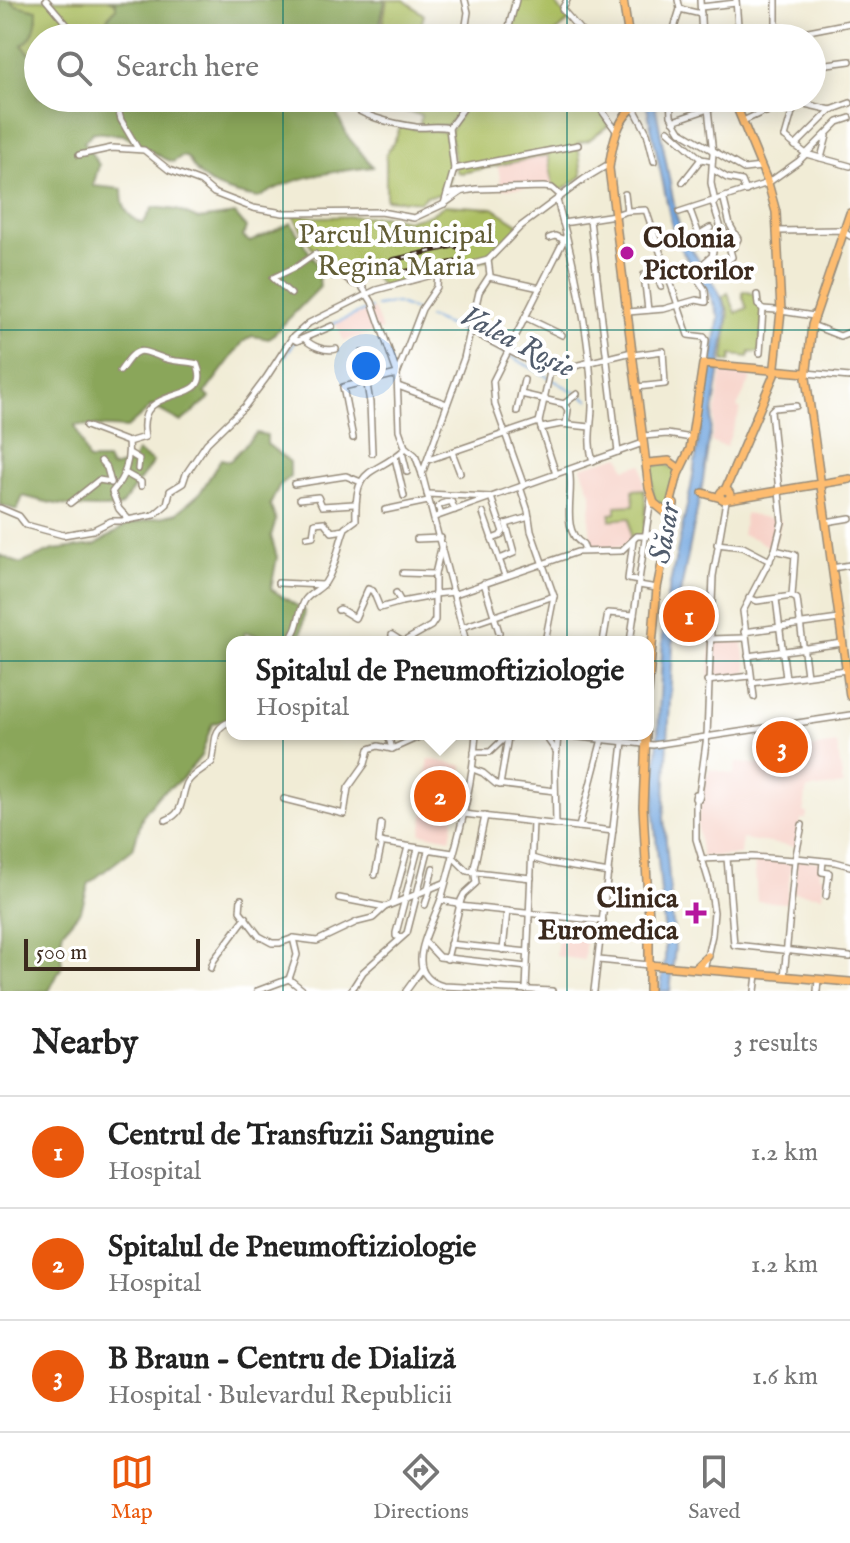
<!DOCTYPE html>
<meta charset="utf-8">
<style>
:root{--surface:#fff;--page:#f2f2f2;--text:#222;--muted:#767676;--line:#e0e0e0;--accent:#ea580c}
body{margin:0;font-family:"IM FELL English",serif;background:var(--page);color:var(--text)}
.scale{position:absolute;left:24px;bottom:20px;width:176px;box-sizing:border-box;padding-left:8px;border:4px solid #3b2a1e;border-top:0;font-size:22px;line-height:28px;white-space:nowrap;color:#3b2a1e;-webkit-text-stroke:6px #fff;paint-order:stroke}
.you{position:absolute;left:366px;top:366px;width:28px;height:28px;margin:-20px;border:6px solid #fff;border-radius:50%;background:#1a73e8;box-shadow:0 0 0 12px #1a73e833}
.badge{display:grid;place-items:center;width:52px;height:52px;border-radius:50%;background:var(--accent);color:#fff;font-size:26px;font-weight:700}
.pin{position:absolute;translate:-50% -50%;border:4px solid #fff;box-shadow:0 2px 8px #0006}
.popup{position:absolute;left:226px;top:636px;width:428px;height:104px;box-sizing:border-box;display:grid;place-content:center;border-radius:16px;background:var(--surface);filter:drop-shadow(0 2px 6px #0005);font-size:26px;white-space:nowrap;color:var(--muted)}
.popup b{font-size:30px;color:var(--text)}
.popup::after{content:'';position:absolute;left:50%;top:100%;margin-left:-16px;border:16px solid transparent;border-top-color:var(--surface)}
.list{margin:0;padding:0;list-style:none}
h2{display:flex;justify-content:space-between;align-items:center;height:104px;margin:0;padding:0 32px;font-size:34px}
h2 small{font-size:26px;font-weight:400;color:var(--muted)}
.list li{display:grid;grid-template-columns:52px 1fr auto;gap:24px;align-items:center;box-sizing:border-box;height:112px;padding:0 32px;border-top:2px solid var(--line)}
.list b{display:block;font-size:30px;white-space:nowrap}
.list p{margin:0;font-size:26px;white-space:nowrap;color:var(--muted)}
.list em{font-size:26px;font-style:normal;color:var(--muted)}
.icon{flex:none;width:44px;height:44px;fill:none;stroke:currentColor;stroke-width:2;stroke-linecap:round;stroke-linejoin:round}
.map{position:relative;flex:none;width:850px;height:991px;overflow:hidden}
.search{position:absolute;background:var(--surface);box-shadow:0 4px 20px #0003;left:24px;right:24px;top:24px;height:88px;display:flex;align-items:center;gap:20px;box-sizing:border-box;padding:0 28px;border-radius:44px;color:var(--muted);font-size:30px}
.sheet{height:440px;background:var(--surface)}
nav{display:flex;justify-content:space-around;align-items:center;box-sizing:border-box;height:112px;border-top:2px solid var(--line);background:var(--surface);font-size:22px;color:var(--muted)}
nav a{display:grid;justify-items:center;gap:4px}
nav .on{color:var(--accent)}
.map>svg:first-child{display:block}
.built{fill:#f7d1c7}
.green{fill:#adc064;stroke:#747541;stroke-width:2}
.forest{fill:#8aa65a;stroke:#62683c;stroke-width:2}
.water{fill:#73a7e0;stroke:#57687f;stroke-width:2}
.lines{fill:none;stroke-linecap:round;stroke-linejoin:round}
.stream{stroke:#73a7e0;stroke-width:2}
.minor-casing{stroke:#968b7a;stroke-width:8}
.major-casing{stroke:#968b7a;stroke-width:10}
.minor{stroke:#fff;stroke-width:5}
.major{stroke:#fdbc6f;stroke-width:7}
.rail-casing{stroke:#3b2a1e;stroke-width:5}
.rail{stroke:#fff;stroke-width:2;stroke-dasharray:6;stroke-linecap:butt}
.grid{fill:none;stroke:#0f766e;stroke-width:2;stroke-opacity:0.55}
.poi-dot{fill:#b5179e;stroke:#fff;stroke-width:3}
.labels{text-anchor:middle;stroke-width:8;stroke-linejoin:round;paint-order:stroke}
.park-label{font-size:28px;fill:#635e36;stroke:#fff}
.poi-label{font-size:28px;font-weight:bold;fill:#3b2a1e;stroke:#fff;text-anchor:start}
.water-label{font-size:30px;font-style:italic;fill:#515c6c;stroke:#fff}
</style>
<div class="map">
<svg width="850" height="991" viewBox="0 0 850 991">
<rect width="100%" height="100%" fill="#fff"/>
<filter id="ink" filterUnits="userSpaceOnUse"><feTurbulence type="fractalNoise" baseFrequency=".0125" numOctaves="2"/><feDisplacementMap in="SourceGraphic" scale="16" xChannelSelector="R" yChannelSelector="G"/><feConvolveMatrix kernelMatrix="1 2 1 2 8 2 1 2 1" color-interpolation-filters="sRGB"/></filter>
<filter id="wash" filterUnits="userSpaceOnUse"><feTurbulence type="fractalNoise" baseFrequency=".006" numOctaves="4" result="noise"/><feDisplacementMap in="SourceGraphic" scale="32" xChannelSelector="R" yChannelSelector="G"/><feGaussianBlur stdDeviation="1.8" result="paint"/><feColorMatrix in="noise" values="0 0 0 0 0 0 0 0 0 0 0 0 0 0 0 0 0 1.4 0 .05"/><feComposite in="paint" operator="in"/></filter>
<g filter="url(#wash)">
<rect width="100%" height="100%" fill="#f1ecd6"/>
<!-- built -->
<g class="built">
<path d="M549,155L554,185L502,189L498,167Z"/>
<path d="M374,309L382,330L344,341L336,324Z"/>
<path d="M722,370L751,373L750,381L737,407L741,409L726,447L711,442Z"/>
<path d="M620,456L625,469L642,464L646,508L644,534L623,547L592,548L589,519L592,496L581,467Z"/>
<path d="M745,514L781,520L773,549L753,538L742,535Z"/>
<path d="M711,640H742L748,673L709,679Z"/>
<path d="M802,738L804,749L837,744L843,785L808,789L806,792L804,812L807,813L806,819H801L797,847L742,839L740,855L702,857L697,824L705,775H708L709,769L734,774L736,763L790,766L787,740Z"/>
<path d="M429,759L463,766L450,839L421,833L426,807L420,805Z"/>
<path d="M754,858L791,862L787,903L757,901Z"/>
<path d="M796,859L822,862L819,876L824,877L822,896L793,892Z"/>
<path d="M561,919L579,922L578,931L586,932L584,960L556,956Z"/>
</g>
<!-- green -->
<g class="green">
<path d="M9,0H108L116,3V8L108,17L102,35L98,38H38V62L22,45L30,37L37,18Z"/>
<path d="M387,0H404L424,15L420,29L437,34V36L442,38H380Z"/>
<path d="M517,0H553L569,21L549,38H507Z"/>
<path d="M377,98H469L448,125L420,127L421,115L392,108Z"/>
<path d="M471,98C480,98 490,97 498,98C517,101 560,136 571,98H593L609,125L589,140L578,143L582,176L561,191L553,185L548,155L462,173L456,172L450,131Z"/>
<path d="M401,124L414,129L446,132L450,177L446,194L426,196L420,202L386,199V154L396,138Z"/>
<path d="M445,205L493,208L521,226L486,260L382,287L365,262L351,271L325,263L317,256L292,214L314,217L387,216L408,220L430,215Z"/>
<path d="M744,291L757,295L758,305L763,309L760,353L750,352L749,357L732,355L730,362L724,361L729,312L722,297L728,293L736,313L747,308L742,295Z"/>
<path d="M666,464L676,471L669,505L657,503L653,495L650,466Z"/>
<path d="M644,489L646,508L644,534L631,540L630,518L610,520V514L616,513V506L634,505L633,490Z"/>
</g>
<!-- forest -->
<g class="forest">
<path d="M0,0H9L16,5L37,10C37,23 34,39 22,45L38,62V98H315L320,101L329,98L348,137L373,167C330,172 296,175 258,198C229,193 202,187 188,158L182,156L173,162L165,159L123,135L93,132L84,142L99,165L93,186L122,189C122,208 126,215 143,224L153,207L177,210L198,219L235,214L246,227L243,237L250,242L291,223L317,265L320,287L269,339L252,336L243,342L205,393L210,398L181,422L152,406L127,428L75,425L88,460H107L111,468L132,463L137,452L153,462L120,507C83,510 59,506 23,496L17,510L0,505Z"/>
<path d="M108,0H385L377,38H98L102,35L108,17L116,8V3Z"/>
<path d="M256,433L267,435V444L290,462V477L279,486L270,505L276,520L271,536L277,557L271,589L305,611L301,636C282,646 265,637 245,632L243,642H232V718L212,724L201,756L182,779L159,795L143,815L133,849L89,883L81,910L63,931L60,945L62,966L49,991H0V555L20,564L53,550L95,545L127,525L177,513L200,493L221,459L230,461Z"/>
</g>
<!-- water -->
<path class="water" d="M645,98H654L676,215L683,235L720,294L726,310L727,321L702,486L674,624L664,818L675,948L670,991H660L665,959V937L654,815L664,612L691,487L719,317L709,293L675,240Z"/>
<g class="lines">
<!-- stream -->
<g class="stream">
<path d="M377,306L396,303L419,312"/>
<path d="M428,317L473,335L589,400"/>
<path d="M333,324L371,308"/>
<path d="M285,357L295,341"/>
</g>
</g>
</g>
<g filter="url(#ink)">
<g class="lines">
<defs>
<g id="minor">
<path d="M46,0L75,34L82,38"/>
<path d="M567,0L562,9L587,38"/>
<path d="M700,0L702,38"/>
<path d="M736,0L739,38"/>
<path d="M701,7L736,3"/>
<path d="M680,9L701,14"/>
<path d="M672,34L702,36"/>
<path d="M776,36V0"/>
<path d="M464,38L468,12L465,0"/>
<path d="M483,38L488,33L505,38"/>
<path d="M506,38L516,0"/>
<path d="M671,38L680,9L678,0"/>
<path d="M772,38L850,23"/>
<path d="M812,66L850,61"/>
<path d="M115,98L121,120L138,149"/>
<path d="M344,98C355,116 395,124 416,127C427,128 438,125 449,128"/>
<path d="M593,98L617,132"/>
<path d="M670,98L671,116L680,131L744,169L761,167"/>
<path d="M760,98L766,112"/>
<path d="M796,102L831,110L850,103"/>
<path d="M634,108L647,133L654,161"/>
<path d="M708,109L713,153L711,183L715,202"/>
<path d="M673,121L729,102"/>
<path d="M743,121L769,109L793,111"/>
<path d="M668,130L701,159L712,161"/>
<path d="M785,137L806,154L850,166"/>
<path d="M785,137L796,98"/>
<path d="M795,146L831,110"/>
<path d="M79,155L112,148L144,150L169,170L201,182L214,193L253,208L283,213L381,212L414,218L444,204L461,192"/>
<path d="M821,158L827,136"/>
<path d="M454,169L578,145"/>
<path d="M714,170L727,178L742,181L746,191"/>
<path d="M683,182L701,159"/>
<path d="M447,194L476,189L543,187L552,188L561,196"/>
<path d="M625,194L627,211"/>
<path d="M557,200C574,260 590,337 592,400C593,421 586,440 593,461"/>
<path d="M724,200L730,225L738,239L734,247"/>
<path d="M444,204L454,169L449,128L471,98"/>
<path d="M690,210L698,232L713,251L712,256L704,263L713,271L732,257L730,250L733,243L721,228L713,203"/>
<path d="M679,212L768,183L799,161L838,122L850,118"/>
<path d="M590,220L618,452"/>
<path d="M563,223L615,215L627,211L646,210L688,335L704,337L706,340L703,364"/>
<path d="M778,231L841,230L850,236"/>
<path d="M700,234L710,228"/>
<path d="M549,238L555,236L565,240"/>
<path d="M438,272L437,287L422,309L397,374L399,430L405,447L415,455L422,474L466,642"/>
<path d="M656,273L661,287"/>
<path d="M644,275L648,310"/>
<path d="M489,277L540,288"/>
<path d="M291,294L273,278L298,266L315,254L333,276L338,272L354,284L361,285L372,302L397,373"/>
<path d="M757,295L758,305L763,309L760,353"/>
<path d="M763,309L776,310"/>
<path d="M781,311L814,316"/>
<path d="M628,312L664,309L696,300L706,302L705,290L695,275"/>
<path d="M525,317L562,335"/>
<path d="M812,325L840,336L850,332"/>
<path d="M471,331L550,372L632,352"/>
<path d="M292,338L297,341L332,326"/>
<path d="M305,339C311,346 326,352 336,349"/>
<path d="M362,353L370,403L372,453"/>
<path d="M633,355L663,351L665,384L637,387"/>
<path d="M120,371C137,347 137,348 163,358C173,362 186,361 197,364C216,410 133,378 145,437L128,442C130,462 125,477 112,492L119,509L129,520"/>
<path d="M550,372L539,422L556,474"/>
<path d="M806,373L850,377"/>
<path d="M398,386L447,404"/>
<path d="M521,394L564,404L577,394"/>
<path d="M564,404L568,410L566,424"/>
<path d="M517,411L524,380"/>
<path d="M86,426L128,442"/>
<path d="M541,428L561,424L590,427"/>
<path d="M643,436L667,434L692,438"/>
<path d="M353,438L343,387L397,374"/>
<path d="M402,452L407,472"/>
<path d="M452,452L460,473"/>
<path d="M129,453L139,459L138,469"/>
<path d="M395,458L404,496"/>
<path d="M428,460L539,422"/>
<path d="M101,461L107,468L111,483"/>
<path d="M569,470C575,492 559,531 583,544L585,550"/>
<path d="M125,473L141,482V486"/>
<path d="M422,474L464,358L479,292L490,275L488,260"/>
<path d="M294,484L346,476L361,482"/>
<path d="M524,486L495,405L493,381L566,236"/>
<path d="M520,487L528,511L531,531L554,596L545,642"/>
<path d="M427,494L491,497L503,532L500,536L492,539"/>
<path d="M300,499L318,497L322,506L354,504"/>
<path d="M70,503L99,480L111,482"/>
<path d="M0,508L19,516L26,525L63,535L93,530L111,521H122L154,515L167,504L170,491L183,483L186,474L207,443L245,406L266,378L292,338L309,323L376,290L488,260L521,226L584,179L609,164"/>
<path d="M385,510L428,501"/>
<path d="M483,513L505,576"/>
<path d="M441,514L438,507L441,504L451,501L455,510"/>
<path d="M435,517L643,443"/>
<path d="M826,522L850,518"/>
<path d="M506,524L529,517"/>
<path d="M647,534L666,538"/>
<path d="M307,537L313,536L315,523L324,522L332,532L344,530"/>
<path d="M417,539L441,538"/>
<path d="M633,541L628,579L639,581"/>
<path d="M717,544L743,547L770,561"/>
<path d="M775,550L795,555L792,596L797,599L807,675"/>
<path d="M500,559L514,553L506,524"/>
<path d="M832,568L850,565"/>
<path d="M403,573L435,574"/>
<path d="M278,583L323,585"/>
<path d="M484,583L499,632"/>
<path d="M639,585L657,588"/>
<path d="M396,593L401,602L434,596"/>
<path d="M435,594L454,592"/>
<path d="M455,594L577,552L621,551L637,536H647"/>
<path d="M749,598L757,601L792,596"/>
<path d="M776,599L786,678"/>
<path d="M338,610L340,609L355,618L368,589L373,591L380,608L401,602"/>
<path d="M463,627L554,596"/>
<path d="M744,632L839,619"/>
<path d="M392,635L403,642"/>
<path d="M709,639L745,638"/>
<path d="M288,642C301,626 297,613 305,600C310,593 319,590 325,583C336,567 338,546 345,528L356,520C354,463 373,478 406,448"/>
<path d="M301,642L303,640"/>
<path d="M403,642L431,626L435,620V574L442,544"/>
<path d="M603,642L608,613L634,615"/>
<path d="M630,642L651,498"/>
<path d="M748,656L843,643"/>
<path d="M707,681L750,676"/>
<path d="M752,683L846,670"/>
<path d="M754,697L743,611L775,550L782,522L771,411L774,408L796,406"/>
<path d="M388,734L392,749"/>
<path d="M476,734C472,790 457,843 442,896C436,915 420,943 421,961C421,974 431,983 443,986L552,991"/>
<path d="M544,734L556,751"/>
<path d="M552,734L653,745L850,715"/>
<path d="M440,745L445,736"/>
<path d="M474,752H490L509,734"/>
<path d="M473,769L483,773L496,784L555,791"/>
<path d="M500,785L508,737"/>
<path d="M696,794L700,795L699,799L695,798Z"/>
<path d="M699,794L707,736L713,576L726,501"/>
<path d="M696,798V839L710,885L714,912L712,935L704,970"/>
<path d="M284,799L344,814L348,788L365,764L369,749L378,746L392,749L423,735L450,734"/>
<path d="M463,814L613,831"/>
<path d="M166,820C185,813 180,799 187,783C191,775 205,768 212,762C217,743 210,728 232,721"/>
<path d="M381,824L379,842L453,853"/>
<path d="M556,824L555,771L558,735"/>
<path d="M579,827L602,739"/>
<path d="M453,857L467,871L531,878"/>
<path d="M532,858L549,863L609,873"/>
<path d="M727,858L734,945L850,957"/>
<path d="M796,858L835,862L850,866"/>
<path d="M701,859L752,857L795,860"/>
<path d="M823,861L822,872L829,873L826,896"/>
<path d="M375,875L382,842"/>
<path d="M428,888L433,868"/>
<path d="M339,898L385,907"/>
<path d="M241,899L240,911L259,936L272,943H280L294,938L317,941L357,922L373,918L385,907L444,883"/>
<path d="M441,900L457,903L459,906L603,921"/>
<path d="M393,903L408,847"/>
<path d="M425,905L430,889"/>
<path d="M401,937L396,936V933L418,849"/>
<path d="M293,938L297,955L289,979L304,991"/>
<path d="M426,943L439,957L527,967"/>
<path d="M450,944L528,952"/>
<path d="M503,950L507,911"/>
<path d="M447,959L461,900L464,894L476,883L474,868L485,816"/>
<path d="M599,960L649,965"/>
<path d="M211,968L214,960L246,917"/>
<path d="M784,977L795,860L802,825"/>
<path d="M526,990L533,822"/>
<path d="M257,991L289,979"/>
<path d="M351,991L363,972L407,933L428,851"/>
<path d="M406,991L422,969"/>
<path d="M594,991L624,734"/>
<path d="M755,991L757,975"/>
<path d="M817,991L818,980"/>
</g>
<g id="major">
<path d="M623,0L629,38"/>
<path d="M651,98C619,108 613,138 609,168L649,488L654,503L665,512"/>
<path d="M850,213L812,325L806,378L850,696"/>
<path d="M647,463L669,461L680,469"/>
<circle cx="725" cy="495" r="5"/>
<path d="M725,490L774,375L781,311L776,212L768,183L733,98"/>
<path d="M703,493L721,498"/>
<path d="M729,499L850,479"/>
<path d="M669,509L678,474L690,449L703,364L806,373"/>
<path d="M648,692L657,588L674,504"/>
<path d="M646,734L643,807L649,919V991"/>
<path d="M650,965L850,982"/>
<path d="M695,968L708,956"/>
</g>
</defs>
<!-- minor casing -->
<use href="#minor" class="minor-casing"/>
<!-- major casing -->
<use href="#major" class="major-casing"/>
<!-- minor -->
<use href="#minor" class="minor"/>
<!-- major -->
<use href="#major" class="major"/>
<defs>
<path id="rail" d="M455,262L392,274L386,271L385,267L392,260L454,246L462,249"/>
</defs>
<!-- rail casing -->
<use href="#rail" class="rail-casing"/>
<!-- rail -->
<use href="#rail" class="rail"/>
</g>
</g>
<!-- grid -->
<path class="grid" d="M283,0V38M567,0V38M283,98V991M567,98V991M0,330H850M0,661H850"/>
<!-- markers -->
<g class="poi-dot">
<circle cx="627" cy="253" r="8"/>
<path d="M692 901h8v8h8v8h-8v8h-8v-8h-8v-8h8z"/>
</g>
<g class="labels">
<!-- park labels -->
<g class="park-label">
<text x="396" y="243">Parcul Municipal<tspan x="396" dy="32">Regina Maria</tspan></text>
</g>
<!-- poi labels -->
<g class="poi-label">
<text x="643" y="247">Colonia<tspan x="643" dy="32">Pictorilor</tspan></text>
<text x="678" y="907" text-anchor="end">Clinica<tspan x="678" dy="32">Euromedica</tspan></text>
</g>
<!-- water labels -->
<g class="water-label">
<text transform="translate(518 341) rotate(27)" y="10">Valea Roșie</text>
<text transform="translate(664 533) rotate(-80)" y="10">Săsar</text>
</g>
</g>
</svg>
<div class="scale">500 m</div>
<div class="you"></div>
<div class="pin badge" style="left:689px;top:616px">1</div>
<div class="pin badge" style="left:440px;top:796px">2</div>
<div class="popup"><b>Spitalul de Pneumoftiziologie</b>Hospital</div>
<div class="pin badge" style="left:782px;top:747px">3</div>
<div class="search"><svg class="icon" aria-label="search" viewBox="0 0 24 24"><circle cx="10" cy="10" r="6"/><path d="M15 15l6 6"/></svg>Search here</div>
</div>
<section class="sheet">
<h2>Nearby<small>3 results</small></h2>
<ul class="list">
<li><span class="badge">1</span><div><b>Centrul de Transfuzii Sanguine</b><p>Hospital</p></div><em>1.2 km</em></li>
<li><span class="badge">2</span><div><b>Spitalul de Pneumoftiziologie</b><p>Hospital</p></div><em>1.2 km</em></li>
<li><span class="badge">3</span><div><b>B Braun - Centru de Dializă</b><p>Hospital · Bulevardul Republicii</p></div><em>1.6 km</em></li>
</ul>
</section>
<nav>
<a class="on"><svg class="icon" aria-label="map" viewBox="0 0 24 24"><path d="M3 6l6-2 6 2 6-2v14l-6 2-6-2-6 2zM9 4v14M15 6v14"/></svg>Map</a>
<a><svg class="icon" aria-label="directions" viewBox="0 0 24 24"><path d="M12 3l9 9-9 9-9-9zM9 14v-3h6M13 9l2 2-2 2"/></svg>Directions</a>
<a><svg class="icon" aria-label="saved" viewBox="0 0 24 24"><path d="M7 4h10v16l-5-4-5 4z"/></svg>Saved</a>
</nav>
